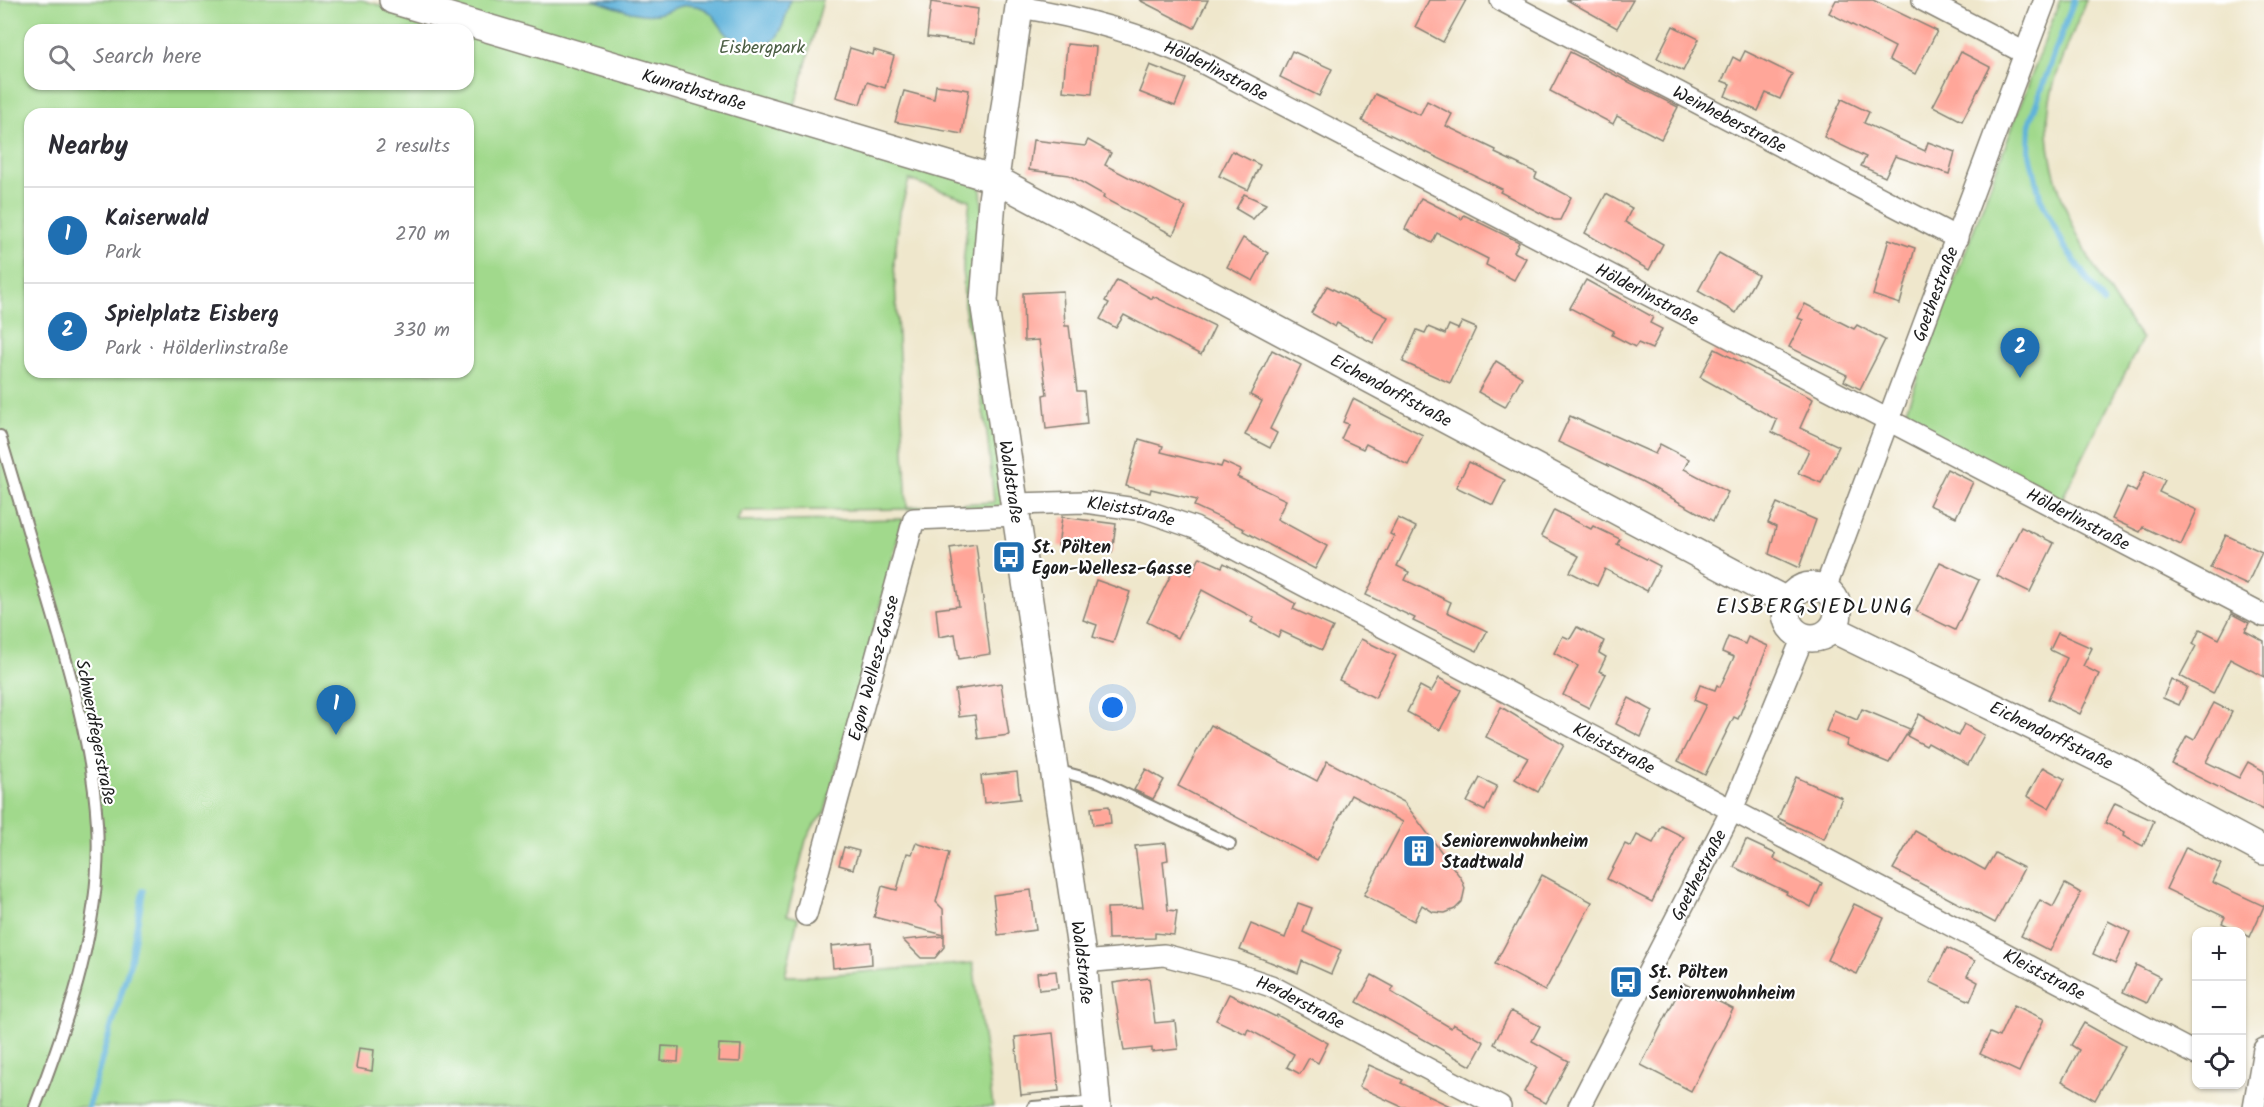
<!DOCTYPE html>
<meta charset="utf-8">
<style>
:root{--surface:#fff;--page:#f2f2f3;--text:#2b2b33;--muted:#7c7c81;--line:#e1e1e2;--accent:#1f6fb2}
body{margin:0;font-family:Kalam,sans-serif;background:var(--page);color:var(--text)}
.controls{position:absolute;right:18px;bottom:18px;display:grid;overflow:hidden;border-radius:12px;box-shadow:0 2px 4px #0004}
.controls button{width:54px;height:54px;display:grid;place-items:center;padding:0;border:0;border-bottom:2px solid var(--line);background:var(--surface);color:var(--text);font:30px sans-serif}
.you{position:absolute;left:1113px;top:708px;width:21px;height:21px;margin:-15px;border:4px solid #fff;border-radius:50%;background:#1a73e8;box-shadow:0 0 0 9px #1a73e833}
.badge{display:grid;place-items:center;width:39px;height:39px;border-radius:50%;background:var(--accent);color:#fff;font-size:20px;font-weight:700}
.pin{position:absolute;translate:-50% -50px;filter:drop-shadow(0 2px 3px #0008)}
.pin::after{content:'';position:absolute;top:32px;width:21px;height:18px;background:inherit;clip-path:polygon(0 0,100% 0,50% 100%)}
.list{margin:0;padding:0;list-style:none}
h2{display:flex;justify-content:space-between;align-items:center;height:78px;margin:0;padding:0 24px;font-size:26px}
h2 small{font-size:20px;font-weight:400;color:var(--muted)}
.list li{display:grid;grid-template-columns:39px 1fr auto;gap:18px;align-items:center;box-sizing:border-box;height:96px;padding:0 24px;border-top:2px solid var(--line)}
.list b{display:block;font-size:22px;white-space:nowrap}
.list p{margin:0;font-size:20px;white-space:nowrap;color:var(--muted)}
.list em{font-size:20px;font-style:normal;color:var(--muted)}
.icon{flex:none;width:33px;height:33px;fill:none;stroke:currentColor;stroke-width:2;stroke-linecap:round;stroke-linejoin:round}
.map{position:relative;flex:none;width:2264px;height:1107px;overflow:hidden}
.search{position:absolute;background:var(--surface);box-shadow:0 2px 4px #0004;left:24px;top:24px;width:450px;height:66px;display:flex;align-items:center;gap:15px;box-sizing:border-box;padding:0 21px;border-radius:18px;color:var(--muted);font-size:22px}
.panel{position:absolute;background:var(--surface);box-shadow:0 2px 4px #0004;left:24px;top:108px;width:450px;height:270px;border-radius:18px}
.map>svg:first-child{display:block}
.green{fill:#a1d98c;stroke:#5e7a54;stroke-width:1.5;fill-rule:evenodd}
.water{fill:#5fb2da;stroke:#3e677b;stroke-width:1.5}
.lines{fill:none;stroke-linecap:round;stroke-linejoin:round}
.stream{stroke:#5fb2da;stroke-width:6}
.building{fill:#ffa699}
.service-casing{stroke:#868274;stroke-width:14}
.minor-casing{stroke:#868274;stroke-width:24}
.tertiary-casing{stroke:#868274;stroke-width:30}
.service{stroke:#fff;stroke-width:10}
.minor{stroke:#fff;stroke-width:21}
.tertiary{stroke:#fff;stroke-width:27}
.labels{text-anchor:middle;stroke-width:4.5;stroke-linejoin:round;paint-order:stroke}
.park-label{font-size:18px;fill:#4b5e43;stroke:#fff}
.street-label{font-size:18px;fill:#1c1c1c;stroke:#fff}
.poi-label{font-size:18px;font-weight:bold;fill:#1c1c1c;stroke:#fff;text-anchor:start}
.quarter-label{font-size:21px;letter-spacing:1.5px;fill:#1c1c1c;stroke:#fff}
</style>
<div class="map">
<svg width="2264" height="1107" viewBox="0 0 2264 1107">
<rect width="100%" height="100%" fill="#fff"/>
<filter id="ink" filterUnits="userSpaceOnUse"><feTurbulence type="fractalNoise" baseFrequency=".0167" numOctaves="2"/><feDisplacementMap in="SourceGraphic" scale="12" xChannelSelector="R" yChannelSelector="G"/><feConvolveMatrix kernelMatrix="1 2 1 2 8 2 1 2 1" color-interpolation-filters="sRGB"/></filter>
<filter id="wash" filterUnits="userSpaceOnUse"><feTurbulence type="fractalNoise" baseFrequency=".008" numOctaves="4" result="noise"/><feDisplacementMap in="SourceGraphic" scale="24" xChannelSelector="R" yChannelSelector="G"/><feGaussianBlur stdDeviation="1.35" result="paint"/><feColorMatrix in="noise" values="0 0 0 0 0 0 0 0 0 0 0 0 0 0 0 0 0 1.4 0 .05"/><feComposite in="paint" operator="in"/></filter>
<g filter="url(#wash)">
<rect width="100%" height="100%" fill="#efe7cc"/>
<!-- green -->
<g class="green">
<path d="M0,0H362L465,30H30V84H468V31L977,183L981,190L1004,493L1001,506L996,508L741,511L737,522L903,519L825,812L814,825L806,840L787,915L798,918L785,976H812L973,963L993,1107H0ZM30,114H468V372H30ZM909,180L970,200L963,264L964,305L987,433L994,502L907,507L894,262L900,212Z"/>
<path d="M416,0H823L795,105Z"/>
<path d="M2060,0H2086C2075,30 2060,60 2052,91C2031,173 2095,276 2142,339L2061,501L1903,418Z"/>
</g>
<!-- water -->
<path class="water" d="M593,0H790C784,22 780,53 750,45C743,43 735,41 729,36C716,25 716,10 696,6C680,3 671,11 656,14C637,17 611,5 593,0Z"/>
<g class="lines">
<!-- stream -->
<g class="stream">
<path d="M2074,0L2030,121L2029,150L2040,197L2064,246L2104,303"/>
<path d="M88,1107L130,963L143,891"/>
</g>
</g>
<g id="blocks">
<!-- building -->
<g class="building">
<path d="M1139,0H1208L1194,28Z"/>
<path d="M1429,0H1466L1443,42L1415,27Z"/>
<path d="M1567,0H1633L1617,28Z"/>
<path d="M1836,0H1873L1937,31L1915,74L1889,60L1895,47L1829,13Z"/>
<path d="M931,2L978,9L974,43L927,37Z"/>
<path d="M1673,26L1699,39L1683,71L1657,58Z"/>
<path d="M1067,44L1096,47L1092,94L1063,91Z"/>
<path d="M850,48L873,55L874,50L894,56L885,88L867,82L860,104L836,97Z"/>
<path d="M1292,51L1332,69L1319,96L1280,77Z"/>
<path d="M1745,51L1792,74L1780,99L1766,93L1758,111L1725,96L1730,84L1722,81L1733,57L1740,61Z"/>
<path d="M1570,52L1678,107L1661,139L1617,116L1613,124L1550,91Z"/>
<path d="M1961,52L1990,67L1962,121L1933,106Z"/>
<path d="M1150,65L1186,79L1175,106L1139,92Z"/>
<path d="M936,85L969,90L962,134L895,122L904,91L934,99Z"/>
<path d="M1375,94L1420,115L1427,101L1452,114L1446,126L1496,150L1495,153L1537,173L1535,178L1571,197L1560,220H1554L1500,192L1502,189L1362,121Z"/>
<path d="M1842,99L1869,112L1864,123L1925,151L1928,142L1955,152L1949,174L1895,156L1885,177L1861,166L1866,157L1824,137Z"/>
<path d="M1033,140L1085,146L1088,140L1111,153L1105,165L1186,207L1173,235L1103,198L1104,195L1069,175L1029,170Z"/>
<path d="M1232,151L1260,165L1248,190L1219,176Z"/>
<path d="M1244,194L1266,204L1253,219L1236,209Z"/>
<path d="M1606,194L1632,208L1625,222L1663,244L1649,270L1585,233Z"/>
<path d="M1421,198L1462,219L1464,215L1519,242L1514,252L1526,258L1514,280L1486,265L1488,259L1437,233L1432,243L1405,229Z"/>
<path d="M1243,238L1268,253L1253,281L1227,267Z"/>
<path d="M1889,239L1915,248L1900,304L1873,295Z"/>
<path d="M1719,253L1758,275L1736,313L1698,291Z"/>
<path d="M1117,280L1152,299L1153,296L1215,326L1201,355L1124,315L1116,328L1100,319L1109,303L1105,301Z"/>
<path d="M1586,280L1653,317L1650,323L1662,329L1652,349L1638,343L1635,347L1612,335L1614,331L1570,308Z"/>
<path d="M1327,286L1388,317L1373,343L1337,323L1335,327L1311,313Z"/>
<path d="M1063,291L1065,326H1069L1077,391H1084L1087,424L1046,429L1043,395L1047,394L1039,340L1024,341L1023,293Z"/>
<path d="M1805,304L1854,329L1857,325L1885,340L1860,389L1844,381L1847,375L1789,347L1803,320L1798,318Z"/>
<path d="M1462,322L1476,328L1450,383L1403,362L1417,330L1425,333L1428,327L1445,334L1449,325L1458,329Z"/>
<path d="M1715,349L1813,399L1800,428L1839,446L1821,483L1798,473L1809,450L1772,432L1777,420L1700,377Z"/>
<path d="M1272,350L1301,365L1270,429L1277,433L1270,448L1245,435L1262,401L1250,395Z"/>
<path d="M1496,361L1522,377L1505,407L1478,392Z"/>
<path d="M1353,399L1423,435L1408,465L1366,444L1363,449L1341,439L1348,424L1343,422Z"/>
<path d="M1570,416L1655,454L1660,444L1689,459L1684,469L1728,492L1713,521L1641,481L1558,442Z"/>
<path d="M1139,439L1163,446L1161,452L1221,467L1223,462L1241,470L1237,477L1286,500L1277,519L1327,546L1315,569L1243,531L1244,529L1194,506L1197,500L1151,489L1150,493L1126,486Z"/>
<path d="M1469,462L1505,480L1493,505L1456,487Z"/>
<path d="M1947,469L1973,482L1956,517L1929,505Z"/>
<path d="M2145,471L2165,480L2159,492L2197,510L2181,545L2143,527L2140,532L2112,519L2127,487L2136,492Z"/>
<path d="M1777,503L1816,520L1799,568L1769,554L1776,527L1768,523Z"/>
<path d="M1554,510L1591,529L1593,526L1620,539L1617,544L1660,566L1647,591L1605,569L1597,586L1570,572L1579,556L1541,536Z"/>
<path d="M1062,517L1116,524L1112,553L1058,546Z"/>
<path d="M1398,518L1416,527L1397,566L1409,572L1405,580L1451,602L1447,612L1487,631L1477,651L1413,621L1415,618L1366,595L1394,536L1390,534Z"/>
<path d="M2021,527L2054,543L2030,592L1997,576Z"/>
<path d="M2226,535L2262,552L2247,585L2210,568Z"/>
<path d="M976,544L990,654L959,659L955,634L939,637L936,609L959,606L950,548Z"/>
<path d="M1200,557L1222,567L1224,563L1296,604L1293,609L1333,627L1322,650L1281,631L1278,637L1251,622L1254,618L1202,590L1178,638L1147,622L1175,567L1191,575Z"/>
<path d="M1940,562L1979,580L1955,630L1916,611Z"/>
<path d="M1096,580L1130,592L1113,643L1093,637L1097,625L1083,620Z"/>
<path d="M2232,614L2249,623L2245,631L2264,641V677L2230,659L2213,694L2180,676L2196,646L2193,644L2200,629L2219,639Z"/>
<path d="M1577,627L1604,641L1599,653L1606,657L1599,671L1606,674L1589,708L1563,695L1578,666L1554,653L1563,636L1570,639Z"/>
<path d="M2058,633L2092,648L2083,666L2099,674L2080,714L2048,699L2067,658L2050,650Z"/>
<path d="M1728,637L1745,644L1748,637L1768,646L1738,719L1734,717L1705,775L1678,761L1706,705L1694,700L1700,685L1715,690L1717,685L1720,687L1734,657L1722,652Z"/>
<path d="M1361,639L1396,656L1375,698L1339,680Z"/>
<path d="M1439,678L1461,690L1440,730L1407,712L1420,686L1431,692Z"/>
<path d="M2171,679L2187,687L2179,705L2163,698Z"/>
<path d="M1001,683L1009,735L978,739L975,715L959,717L955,690Z"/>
<path d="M1629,698L1653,711L1641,737L1616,724Z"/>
<path d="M2214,703L2232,712L2206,762L2239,778L2248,762L2264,771V810L2172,764L2187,736L2194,740Z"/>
<path d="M1501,707L1564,745L1538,792L1515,779L1528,758L1486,737Z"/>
<path d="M1862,709L1910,729L1889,763L1846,745L1848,740L1826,731L1834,710L1857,720Z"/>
<path d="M1919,714L1958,736L1964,724L1984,735L1968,765L1928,743L1926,746L1907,736Z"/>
<path d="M1211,725L1317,781L1327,761L1404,802L1461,878L1465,888L1462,902L1455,909L1445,913L1433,912L1422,905L1414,921L1364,895L1403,822L1351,795L1317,860L1178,786Z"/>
<path d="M2043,767L2065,779L2049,808L2027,796Z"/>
<path d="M1146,769L1164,780L1153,799L1134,790Z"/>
<path d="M1017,772L1020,799L984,803L981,776Z"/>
<path d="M1796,777L1842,798L1824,839L1778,818Z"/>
<path d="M1480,778L1497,786L1485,811L1467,802Z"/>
<path d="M2115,803L2154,821L2143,846L2123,836L2124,832L2105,823Z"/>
<path d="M1109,806L1111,823L1093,825L1091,808Z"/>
<path d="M1662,826L1684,837L1652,902L1607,879L1625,844L1631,847L1637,835L1653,843Z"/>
<path d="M1915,831L1985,870L1995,853L2024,868L1995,923L1893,869Z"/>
<path d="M1746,840L1776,854L1774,859L1822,883L1811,907L1786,894L1787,892L1734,867Z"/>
<path d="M916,843L949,853L936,902L943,909L944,935L874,917L882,886L897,890L907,853L912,854Z"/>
<path d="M1166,843L1168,860L1163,861L1168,910L1177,911L1174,935L1155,933V938L1108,939L1107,908L1143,907L1135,846Z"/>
<path d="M844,847L859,851L853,869L839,865Z"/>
<path d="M2186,847L2221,864L2212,882L2264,906L2250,937L2222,923L2225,917L2166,889Z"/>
<path d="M1542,875L1592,902L1545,991L1495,964Z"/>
<path d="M2065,884L2081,893L2050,951L2021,936L2040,900L2053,907Z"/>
<path d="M1031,890L1036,930L998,935L993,895Z"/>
<path d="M1298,903L1312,908L1303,932L1341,950L1331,974L1302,961L1298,973L1240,950L1251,924L1285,938Z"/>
<path d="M1854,904L1884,918L1857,974L1827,960Z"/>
<path d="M2108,921L2130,932L2115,964L2093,954Z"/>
<path d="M944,936V947L935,958H921L903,940Z"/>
<path d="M871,942L872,964L833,968L831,946Z"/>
<path d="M1947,948L1975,961L1967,976L1978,982L1970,1001L1930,982Z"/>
<path d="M2136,965L2160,977L2147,1003L2123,992Z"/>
<path d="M1056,971L1058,988L1039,990L1037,973Z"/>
<path d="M1372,975L1394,987L1391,992L1451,1028L1453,1024L1484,1042L1471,1066L1357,1002Z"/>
<path d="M1149,978L1155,1023L1175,1021L1178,1049L1152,1052V1048L1124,1051L1113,983Z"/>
<path d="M1683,983L1733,1009L1691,1091L1641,1065Z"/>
<path d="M1229,994L1276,1017L1277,1015L1328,1043L1318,1063L1309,1058L1300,1074L1287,1067L1294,1054L1248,1029L1246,1034L1216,1020Z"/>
<path d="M2014,1005L2044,1019L2019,1072L1980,1054L1990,1033L1999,1037Z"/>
<path d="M1511,1011L1540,1026L1532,1041L1569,1061L1546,1103L1524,1092L1537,1067L1494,1044Z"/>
<path d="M2084,1023L2125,1046L2095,1100L2062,1081L2079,1050L2071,1045Z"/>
<path d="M1053,1033L1059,1091L1021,1095L1015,1037Z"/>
<path d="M719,1044L741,1045L740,1062L718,1061Z"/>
<path d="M662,1046L679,1047L678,1062L661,1061Z"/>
<path d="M359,1048L374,1050L372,1071L356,1068Z"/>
<path d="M1369,1065L1403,1080L1401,1083L1452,1107H1402L1359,1087Z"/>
</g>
</g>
</g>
<g filter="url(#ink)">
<use href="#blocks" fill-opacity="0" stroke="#868274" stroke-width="1.5"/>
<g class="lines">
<defs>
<g id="service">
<path d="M0,436C18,496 35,556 53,615C73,683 93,753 97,824C103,920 69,1019 35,1107"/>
<path d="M1056,770L1100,782L1230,844"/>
<path d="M1033,1107L1097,1102"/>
</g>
<g id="minor">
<path id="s1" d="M1501,0L1957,238"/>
<path d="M1923,0L2025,53"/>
<path id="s2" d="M1019,7C1082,17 1139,33 1196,59L2264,616"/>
<path id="s3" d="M1015,504L1085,502L1143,510L1195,528L2196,1054"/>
<path id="s4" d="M1825,589L2045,0"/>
<path id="s5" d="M806,915L914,519L1017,515"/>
<path id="s6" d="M1083,962L1164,955L1233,973L1271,986L1500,1107"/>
<path id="s7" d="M1579,1107L1731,812L1803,637"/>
<path d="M2254,1107L2264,1049"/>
</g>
<g id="tertiary">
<path id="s8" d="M393,0L995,179L1788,602"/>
<path id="s9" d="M1020,0L992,200L984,301L1083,962L1097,1107"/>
<circle cx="1812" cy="612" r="26"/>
<path id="s10" d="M1833,629L2131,774L2174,803L2264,851"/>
</g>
</defs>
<!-- service casing -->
<use href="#service" class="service-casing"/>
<!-- minor casing -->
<use href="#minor" class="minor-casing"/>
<!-- tertiary casing -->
<use href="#tertiary" class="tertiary-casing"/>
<!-- service -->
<use href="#service" class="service"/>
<!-- minor -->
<use href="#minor" class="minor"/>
<!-- tertiary -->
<use href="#tertiary" class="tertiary"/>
</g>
</g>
<!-- icons -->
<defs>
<symbol id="bus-square" viewBox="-11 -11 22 22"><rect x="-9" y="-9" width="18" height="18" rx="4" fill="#1f6fb2" stroke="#fff"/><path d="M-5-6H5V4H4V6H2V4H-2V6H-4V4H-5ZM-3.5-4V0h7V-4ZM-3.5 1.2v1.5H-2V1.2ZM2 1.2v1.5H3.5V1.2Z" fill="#fff"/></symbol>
<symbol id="building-square" viewBox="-11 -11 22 22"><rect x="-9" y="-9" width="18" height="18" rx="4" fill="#1f6fb2" stroke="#fff"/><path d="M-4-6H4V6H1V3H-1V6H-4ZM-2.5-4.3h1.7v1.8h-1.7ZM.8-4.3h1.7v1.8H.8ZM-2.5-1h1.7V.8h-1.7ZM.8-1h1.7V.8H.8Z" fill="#fff"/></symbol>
</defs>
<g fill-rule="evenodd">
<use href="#bus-square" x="990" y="538" width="38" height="38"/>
<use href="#building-square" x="1400" y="832" width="38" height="38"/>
<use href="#bus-square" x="1607" y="963" width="38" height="38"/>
</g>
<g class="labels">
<!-- park labels -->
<g class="park-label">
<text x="762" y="53">Eisbergpark</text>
</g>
<!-- street labels -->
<g class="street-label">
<text dy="6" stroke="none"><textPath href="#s2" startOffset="208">Hölderlinstraße</textPath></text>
<text dy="6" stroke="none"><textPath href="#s8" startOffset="314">Kunrathstraße</textPath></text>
<text dy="6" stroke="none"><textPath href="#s1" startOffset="258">Weinheberstraße</textPath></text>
<text dy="6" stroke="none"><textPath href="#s2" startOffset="694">Hölderlinstraße</textPath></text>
<text dy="6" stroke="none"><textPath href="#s4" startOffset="315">Goethestraße</textPath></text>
<text dy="6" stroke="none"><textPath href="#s8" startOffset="1077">Eichendorffstraße</textPath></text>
<text dy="6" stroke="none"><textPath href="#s9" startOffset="486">Waldstraße</textPath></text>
<text dy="6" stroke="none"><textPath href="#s3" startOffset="117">Kleiststraße</textPath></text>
<text dy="6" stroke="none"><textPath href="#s2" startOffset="1180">Hölderlinstraße</textPath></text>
<text dy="6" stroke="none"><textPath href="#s5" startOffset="256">Egon Wellesz-Gasse</textPath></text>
<text transform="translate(96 732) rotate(79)" y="6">Schwerdfegerstraße</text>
<text dy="6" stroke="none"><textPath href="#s10" startOffset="243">Eichendorffstraße</textPath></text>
<text dy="6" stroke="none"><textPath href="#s3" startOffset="657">Kleiststraße</textPath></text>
<text dy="6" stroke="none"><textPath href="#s7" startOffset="261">Goethestraße</textPath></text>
<text dy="6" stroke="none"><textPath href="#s9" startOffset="972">Waldstraße</textPath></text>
<text dy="6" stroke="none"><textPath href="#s3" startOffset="1143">Kleiststraße</textPath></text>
<text dy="6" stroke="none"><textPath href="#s6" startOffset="226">Herderstraße</textPath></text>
</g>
<!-- poi labels -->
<g class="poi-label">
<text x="1032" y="553">St. Pölten<tspan x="1032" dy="21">Egon-Wellesz-Gasse</tspan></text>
<text x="1442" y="847">Seniorenwohnheim<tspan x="1442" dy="21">Stadtwald</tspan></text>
<text x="1649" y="978">St. Pölten<tspan x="1649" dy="21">Seniorenwohnheim</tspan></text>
</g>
<!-- quarter labels -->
<g class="quarter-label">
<text x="1815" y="613">EISBERGSIEDLUNG</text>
</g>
</g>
</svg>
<div class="controls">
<button>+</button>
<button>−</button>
<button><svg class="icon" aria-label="locate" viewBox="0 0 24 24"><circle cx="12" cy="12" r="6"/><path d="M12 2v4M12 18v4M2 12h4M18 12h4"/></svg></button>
</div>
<div class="you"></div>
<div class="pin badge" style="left:336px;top:735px">1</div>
<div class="pin badge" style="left:2020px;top:378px">2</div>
<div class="search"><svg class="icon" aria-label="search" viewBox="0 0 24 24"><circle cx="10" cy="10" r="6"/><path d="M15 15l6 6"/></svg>Search here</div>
<section class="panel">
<h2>Nearby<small>2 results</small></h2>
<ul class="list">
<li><span class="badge">1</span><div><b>Kaiserwald</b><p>Park</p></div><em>270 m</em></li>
<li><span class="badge">2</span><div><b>Spielplatz Eisberg</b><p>Park · Hölderlinstraße</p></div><em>330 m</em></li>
</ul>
</section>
</div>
